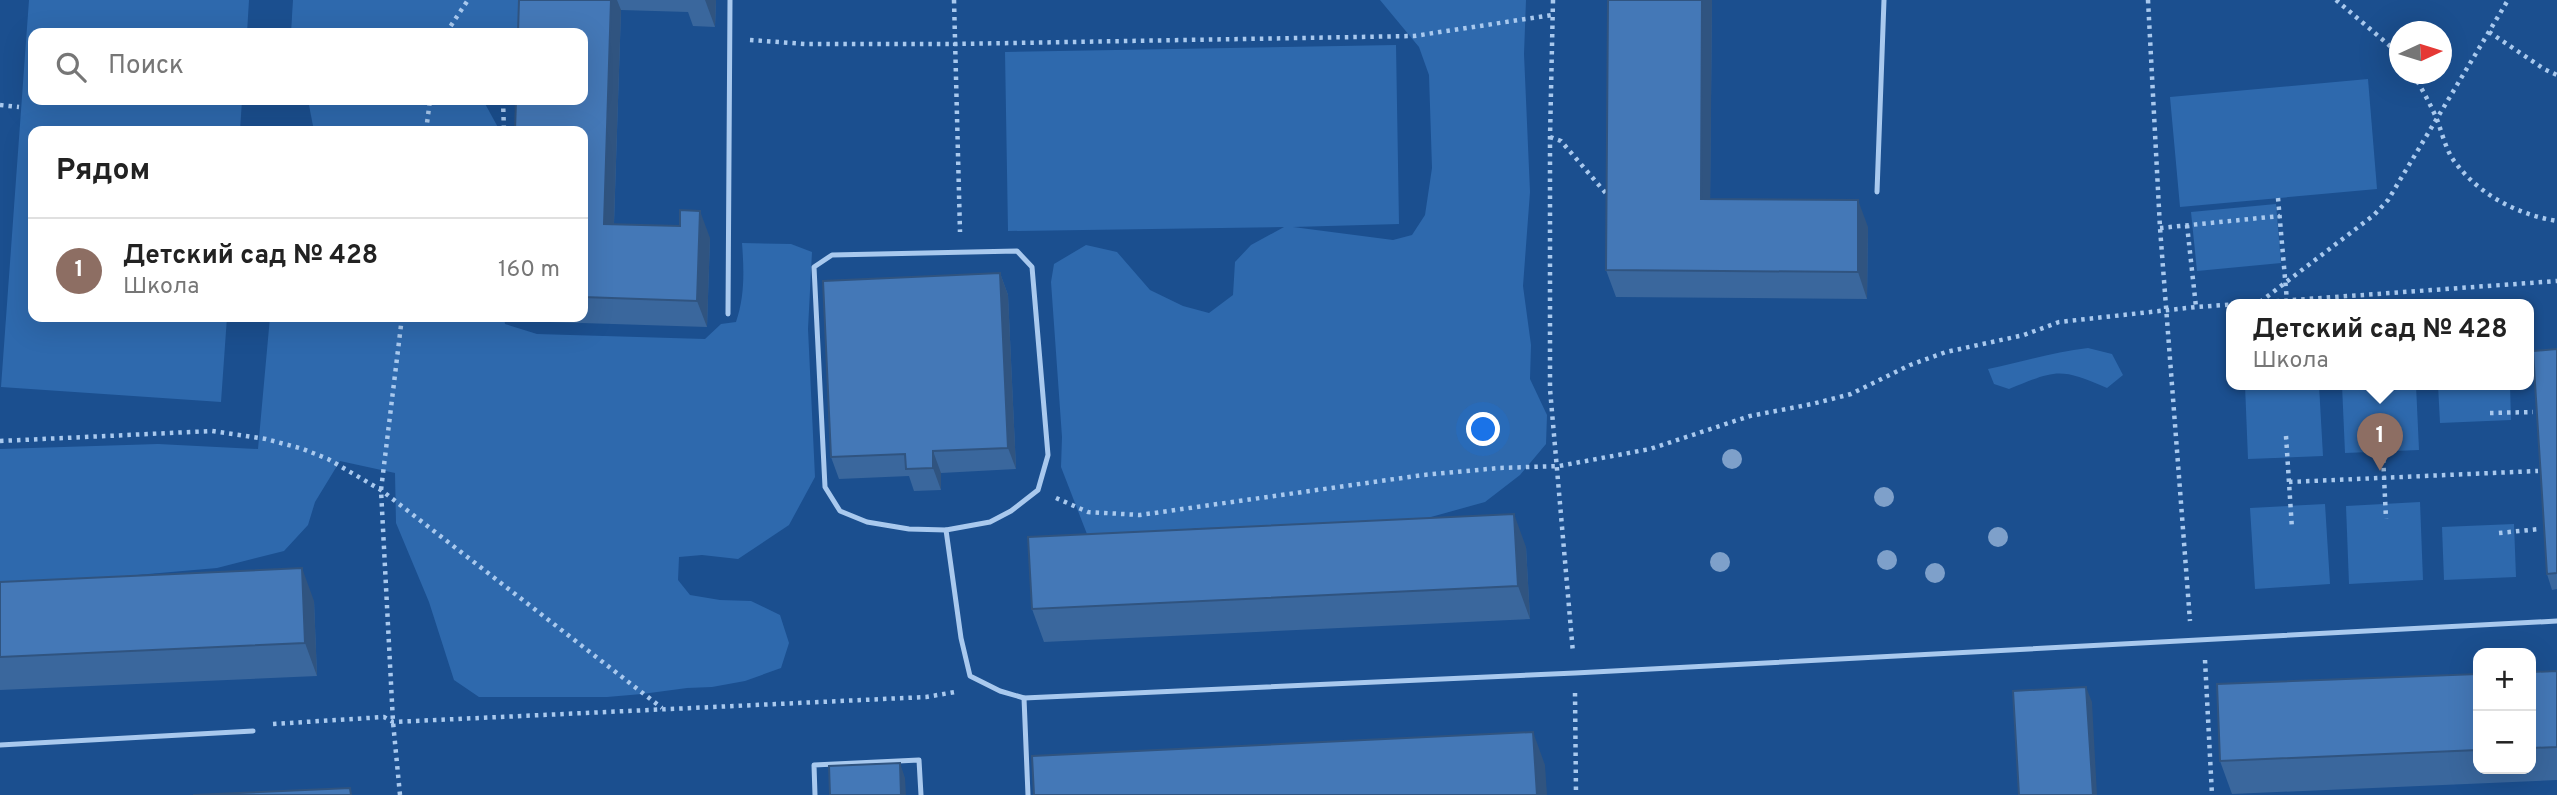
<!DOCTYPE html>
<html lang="ru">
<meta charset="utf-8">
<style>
:root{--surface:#fff;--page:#f2f2f2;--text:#222;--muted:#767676;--line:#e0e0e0;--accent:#db2777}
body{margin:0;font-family:Overpass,sans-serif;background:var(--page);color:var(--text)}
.controls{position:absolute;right:21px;bottom:21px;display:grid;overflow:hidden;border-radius:14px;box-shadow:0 7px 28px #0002}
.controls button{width:63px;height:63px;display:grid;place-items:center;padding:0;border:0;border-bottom:2px solid var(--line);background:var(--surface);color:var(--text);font:35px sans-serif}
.compass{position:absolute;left:2389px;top:21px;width:63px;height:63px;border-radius:50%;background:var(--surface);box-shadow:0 7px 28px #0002;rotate:86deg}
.you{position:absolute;left:1484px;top:430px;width:24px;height:24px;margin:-18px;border:5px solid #fff;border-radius:50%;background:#1a73e8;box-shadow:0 0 0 10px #1a73e833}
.badge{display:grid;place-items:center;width:46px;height:46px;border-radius:50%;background:var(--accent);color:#fff;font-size:23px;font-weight:700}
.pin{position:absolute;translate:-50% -58px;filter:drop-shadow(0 2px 4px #0008)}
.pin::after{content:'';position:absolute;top:37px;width:24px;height:21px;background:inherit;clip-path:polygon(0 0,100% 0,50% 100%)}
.popup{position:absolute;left:2226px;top:299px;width:308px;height:91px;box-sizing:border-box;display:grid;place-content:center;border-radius:14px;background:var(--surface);filter:drop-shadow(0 2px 5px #0005);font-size:23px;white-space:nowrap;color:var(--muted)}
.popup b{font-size:26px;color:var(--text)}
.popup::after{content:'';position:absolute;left:50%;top:100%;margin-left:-14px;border:14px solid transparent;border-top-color:var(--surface)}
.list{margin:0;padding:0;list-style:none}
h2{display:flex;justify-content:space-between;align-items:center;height:91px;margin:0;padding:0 28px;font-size:30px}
h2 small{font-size:23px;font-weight:400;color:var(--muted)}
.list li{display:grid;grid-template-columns:46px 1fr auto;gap:21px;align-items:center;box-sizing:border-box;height:105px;padding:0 28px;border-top:2px solid var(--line)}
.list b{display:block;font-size:26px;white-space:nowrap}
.list p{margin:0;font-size:23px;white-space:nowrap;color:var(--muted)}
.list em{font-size:23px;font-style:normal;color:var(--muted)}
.icon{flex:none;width:38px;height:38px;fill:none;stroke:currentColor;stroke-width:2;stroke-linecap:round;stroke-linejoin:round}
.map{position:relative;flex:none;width:2557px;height:795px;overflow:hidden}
.search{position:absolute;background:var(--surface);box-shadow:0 7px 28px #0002;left:28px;top:28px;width:560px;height:77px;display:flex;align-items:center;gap:18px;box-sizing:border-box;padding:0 24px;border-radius:14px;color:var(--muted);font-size:26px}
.panel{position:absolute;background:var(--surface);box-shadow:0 7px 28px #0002;left:28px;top:126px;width:560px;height:196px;border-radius:14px}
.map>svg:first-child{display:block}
.green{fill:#2e69ad}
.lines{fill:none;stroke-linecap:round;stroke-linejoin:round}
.path{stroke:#a9c9ee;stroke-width:4.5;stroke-dasharray:3.5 5;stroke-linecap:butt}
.service{stroke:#a9c9ee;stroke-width:5}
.tree{fill:#7ea0ca}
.wall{fill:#3a679d}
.shaded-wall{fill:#305480}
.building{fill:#4478b7;stroke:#305480;stroke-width:2}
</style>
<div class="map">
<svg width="2557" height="795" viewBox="0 0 2557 795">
<rect width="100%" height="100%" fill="#1b4f8f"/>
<!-- green -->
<g class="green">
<path d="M29,0H249L247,33H33V100H242L240,131H33V317H227L221,402L1,387Z"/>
<path d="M293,0H525V33H291Z"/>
<path d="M1380,0H1526L1524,54L1530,192L1523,286L1531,345L1530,379L1547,415L1546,444L1520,475L1485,502L1413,522L1336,527L1196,528L1134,543L1092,547L1061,467L1062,437L1051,282L1054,264L1086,245L1117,252L1150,290L1183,306L1209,313L1233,295L1235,262L1251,245L1284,227L1008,231L1005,52L1396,45L1399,224L1293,227L1393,240L1412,235L1425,215L1432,168L1429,75L1419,47Z"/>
<path d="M2368,79L2377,189L2180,207L2170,97Z"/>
<path d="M308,100H483L500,131H314Z"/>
<path d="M2276,204L2281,263L2197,271L2191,212Z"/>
<path d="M742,243L791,244L812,252L808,329L815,477L789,525L738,559L702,555L679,557L678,580L690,595L720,600L751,601L780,615L789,643L781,668L745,681L712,687L687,688L642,694L607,697H479L454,680L429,602L396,523L395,473L340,461L315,502L308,525L284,551L217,568L0,587V449L158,444L258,449L270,317H504L505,324L537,334L705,339L721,324L736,322C745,296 744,270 742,243Z"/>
<path d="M2088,348L2112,354L2123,375L2107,388C2059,367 2056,370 2009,389L1994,384L1988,369C2022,362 2054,352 2088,348Z"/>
<path d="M2245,385H2319L2323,456L2248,459Z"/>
<path d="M2342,385H2416L2419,450L2345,453Z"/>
<path d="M2438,385H2510L2511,420L2440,423Z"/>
<path d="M2420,502L2423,580L2349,584L2346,506Z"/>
<path d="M2325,504L2330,584L2255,589L2250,508Z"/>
<path d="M2514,524L2516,577L2444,580L2442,527Z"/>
</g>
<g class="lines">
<!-- path -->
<g class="path">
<path d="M954,0L960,232"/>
<path d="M1553,0L1550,137V389L1573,653"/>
<path d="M2148,0L2160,228L2190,621"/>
<path d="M2336,0L2390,46L2400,57"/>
<path d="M2489,32L2544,69L2557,75"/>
<path d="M446,33L468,0"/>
<path d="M750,40L805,44H955L1414,36L1552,15"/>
<path d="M2413,74C2422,89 2431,105 2438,122C2442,134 2446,148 2452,158C2476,193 2515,214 2557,221"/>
<path d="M503,100L504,131"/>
<path d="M0,105L19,107"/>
<path d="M426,131L430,100"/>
<path d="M1550,137L1561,141L1610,198"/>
<path d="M2278,198L2287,301"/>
<path d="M2187,225L2196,307"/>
<path d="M2160,228L2280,216"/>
<path d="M2260,302L2374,215L2388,200L2508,0"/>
<path d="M2490,413L2533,412"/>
<path d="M2382,434L2386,519"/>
<path d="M2286,436L2292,529"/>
<path d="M0,441L212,431L266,439L303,449L328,459L381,490L662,708"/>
<path d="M2289,482L2538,471"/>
<path d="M1056,498L1088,512L1140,515L1423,475L1499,468L1559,466L1650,449L1750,416L1812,404L1851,394L1910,365L1946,352L2024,335L2059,322L2196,307L2557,281"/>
<path d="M2499,533L2540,529"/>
<path d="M2205,660L2212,795"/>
<path d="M1575,693L1576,795"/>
<path d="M273,724L384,717L393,722L926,697L955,692"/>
<path d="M400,795L393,722L381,490L402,317"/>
</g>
<!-- service -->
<g class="service">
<path d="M1877,192L1884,0"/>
<path d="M1017,251L1032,267L1048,455L1038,490L1011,511L990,522L946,530L909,529L867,522L840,511L825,487L814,267L832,255Z"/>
<path d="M728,314L730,0"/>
<path d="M946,530L961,638L970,676L1000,691L1024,698L1575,673L2557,621"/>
<path d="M1024,698L1028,795"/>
<path d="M0,745L253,731"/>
<path d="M815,795L814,765L919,760L921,795"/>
</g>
</g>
<!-- trees -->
<g class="tree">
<circle cx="1732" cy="459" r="10"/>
<circle cx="1884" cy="497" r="10"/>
<circle cx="1998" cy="537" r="10"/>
<circle cx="1887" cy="560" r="10"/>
<circle cx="1720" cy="562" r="10"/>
<circle cx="1935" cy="573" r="10"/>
</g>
<!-- wall -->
<g class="wall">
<path d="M519,0H716L715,27L693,26L688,12L621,10L614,224L710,238L707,327L519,321L518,317H583V131Z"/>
<path d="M1608,0H1712L1710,199L1868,227L1867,299L1616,297L1606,270Z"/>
<path d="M1000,273L1008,295L1016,469L941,473V490L914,491L909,476L839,479L831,457Z"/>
<path d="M2557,349V589L2552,590L2547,574Z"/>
<path d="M1526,547L1530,619L1044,642L1032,609Z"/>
<path d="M0,582L314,601L317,676L0,690Z"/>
<path d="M2557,671V780L2232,794L2220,761L2478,674V769H2531V672Z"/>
</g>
<!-- shaded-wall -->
<g class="shaded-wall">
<path d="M611,0H617L621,10L613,251L604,224Z"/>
<path d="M705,0H716L715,27Z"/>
<path d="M1702,0H1712L1710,226L1701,199Z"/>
<path d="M1858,200L1868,227L1867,299L1858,272Z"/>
<path d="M700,211L710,238L707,327L697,301Z"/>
<path d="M1000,273L1008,295L1016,469L1008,448Z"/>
<path d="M933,451L941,473V490L933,468Z"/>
<path d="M1514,514L1526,547L1530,619L1518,586Z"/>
<path d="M302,568L314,601L317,676L305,643Z"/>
<path d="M2086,687L2092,702L2097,795H2093Z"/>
<path d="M1533,732L1545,765L1547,795H1537Z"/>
<path d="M900,763L905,778L906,795H901Z"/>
</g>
<!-- building -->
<g class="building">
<path d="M519,0H611L604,224L680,226V210L700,211L697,301L583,297V131H515L516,100H583V33H518Z"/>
<path d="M1608,0H1702L1701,199L1858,200V272L1606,270Z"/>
<path d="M1000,273L1008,448L933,451V468L906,469L905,454L831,457L823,281Z"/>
<path d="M2557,349V573L2547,574L2533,351Z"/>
<path d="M1514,514L1518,586L1032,609L1028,537Z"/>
<path d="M302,568L305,643L0,657V582Z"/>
<path d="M2557,671V747L2531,748V672Z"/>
<path d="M2478,674V750L2220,761L2217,684Z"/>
<path d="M2086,687L2093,795H2019L2013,691Z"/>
<path d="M1533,732L1537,795H1034L1032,756Z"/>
<path d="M900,763L901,795H830L829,766Z"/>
<path d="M350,788L351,795H193Z"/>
</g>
</svg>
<div class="controls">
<button>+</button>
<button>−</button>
</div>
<svg class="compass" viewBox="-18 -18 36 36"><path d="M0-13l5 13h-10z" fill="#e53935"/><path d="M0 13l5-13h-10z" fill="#767676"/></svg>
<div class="you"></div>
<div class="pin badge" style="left:2380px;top:471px;background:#8d6e63">1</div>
<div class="popup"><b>Детский сад № 428</b>Школа</div>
<div class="search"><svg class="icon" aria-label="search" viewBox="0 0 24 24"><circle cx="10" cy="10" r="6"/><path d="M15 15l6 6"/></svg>Поиск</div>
<section class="panel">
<h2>Рядом<small></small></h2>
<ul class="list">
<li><span class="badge" style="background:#8d6e63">1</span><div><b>Детский сад № 428</b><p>Школа</p></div><em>160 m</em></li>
</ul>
</section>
</div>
